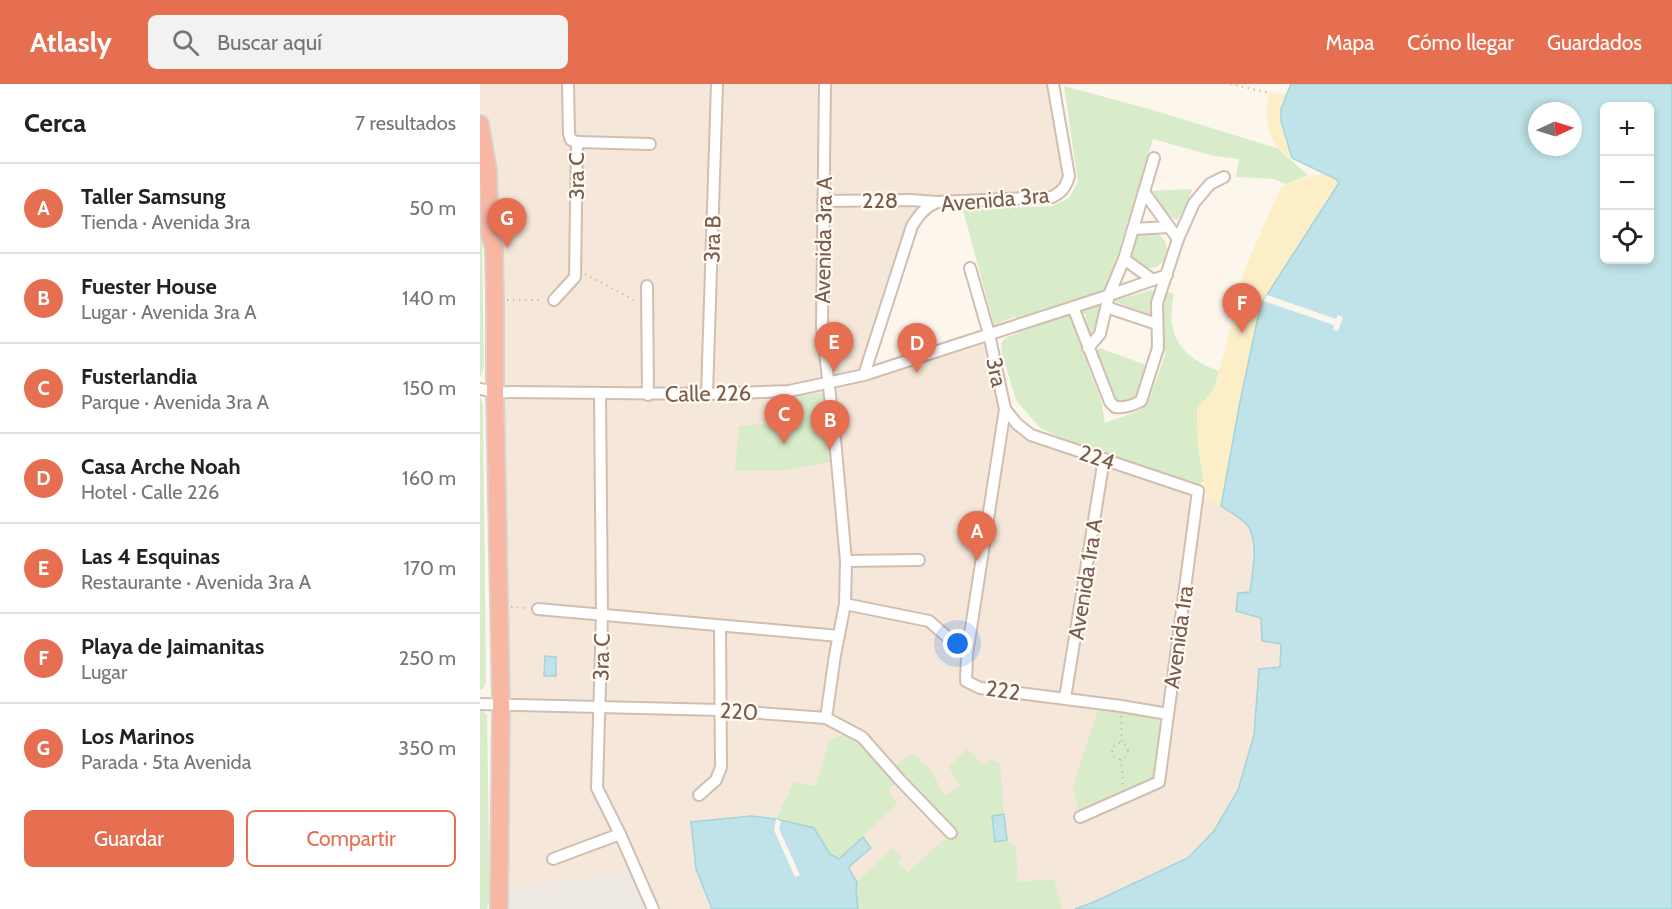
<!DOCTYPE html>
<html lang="es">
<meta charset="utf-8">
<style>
:root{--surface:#fff;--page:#f2f2f2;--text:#222;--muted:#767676;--line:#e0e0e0;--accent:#e76f51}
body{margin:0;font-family:Cabin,sans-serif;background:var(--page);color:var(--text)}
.controls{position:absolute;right:18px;top:18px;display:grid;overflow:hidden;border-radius:9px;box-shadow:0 3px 9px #0003}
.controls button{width:54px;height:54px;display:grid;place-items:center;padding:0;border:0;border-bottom:2px solid var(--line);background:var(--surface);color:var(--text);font:30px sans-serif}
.compass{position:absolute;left:1048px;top:18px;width:54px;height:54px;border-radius:50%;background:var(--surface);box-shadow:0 3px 9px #0003;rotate:86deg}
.you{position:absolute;left:478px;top:560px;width:21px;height:21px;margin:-15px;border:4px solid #fff;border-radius:50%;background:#1a73e8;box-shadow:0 0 0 9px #1a73e833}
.badge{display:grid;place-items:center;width:39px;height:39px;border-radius:50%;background:var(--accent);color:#fff;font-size:20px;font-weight:700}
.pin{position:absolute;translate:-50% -50px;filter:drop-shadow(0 2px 3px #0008)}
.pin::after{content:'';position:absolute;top:32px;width:21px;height:18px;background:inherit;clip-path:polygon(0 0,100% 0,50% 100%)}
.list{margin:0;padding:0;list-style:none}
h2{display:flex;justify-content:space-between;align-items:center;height:78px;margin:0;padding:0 24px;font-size:26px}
h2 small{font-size:20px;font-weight:400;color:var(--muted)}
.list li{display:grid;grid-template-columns:39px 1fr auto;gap:18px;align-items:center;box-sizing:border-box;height:90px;padding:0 24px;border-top:2px solid var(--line)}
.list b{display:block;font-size:22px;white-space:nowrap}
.list p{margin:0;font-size:20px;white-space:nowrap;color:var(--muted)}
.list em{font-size:20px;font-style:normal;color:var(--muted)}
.actions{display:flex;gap:12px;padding:18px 24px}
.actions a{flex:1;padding:14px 0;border:2px solid var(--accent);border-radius:9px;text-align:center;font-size:21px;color:var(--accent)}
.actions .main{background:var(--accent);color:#fff}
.icon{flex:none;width:33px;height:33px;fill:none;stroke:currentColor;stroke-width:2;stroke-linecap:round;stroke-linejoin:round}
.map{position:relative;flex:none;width:1192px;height:825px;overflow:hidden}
header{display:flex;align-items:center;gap:36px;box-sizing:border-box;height:84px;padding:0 30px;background:var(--accent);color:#fff}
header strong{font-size:28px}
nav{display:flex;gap:33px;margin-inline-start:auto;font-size:21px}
.search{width:420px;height:54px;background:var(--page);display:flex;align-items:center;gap:15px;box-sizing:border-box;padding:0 21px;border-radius:9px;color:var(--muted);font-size:22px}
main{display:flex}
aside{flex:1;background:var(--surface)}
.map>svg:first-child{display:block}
.residential{fill:#f5e8da}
.industrial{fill:#efe9e4}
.green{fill:#d8ecc9}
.sand{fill:#fcefc7}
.water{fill:#bfe3e8;stroke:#a5d3da;stroke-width:1.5;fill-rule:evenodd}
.pier{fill:#fdf6ec}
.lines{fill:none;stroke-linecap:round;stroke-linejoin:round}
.minor-casing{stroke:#d1beb0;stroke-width:14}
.highway-casing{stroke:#dad1cd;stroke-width:20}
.path{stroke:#d9b8a5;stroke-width:2;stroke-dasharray:1.5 4.5;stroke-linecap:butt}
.minor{stroke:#fff;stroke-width:10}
.highway{stroke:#f7b7a3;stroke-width:16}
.labels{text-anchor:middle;stroke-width:4.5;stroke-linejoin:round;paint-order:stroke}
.street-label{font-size:22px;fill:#7a5c4d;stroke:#fffaf3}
</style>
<header>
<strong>Atlasly</strong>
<div class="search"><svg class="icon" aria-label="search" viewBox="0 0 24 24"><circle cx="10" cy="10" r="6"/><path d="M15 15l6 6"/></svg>Buscar aquí</div>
<nav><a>Mapa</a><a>Cómo llegar</a><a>Guardados</a></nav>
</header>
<main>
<aside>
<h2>Cerca<small>7 resultados</small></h2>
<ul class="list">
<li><span class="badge">A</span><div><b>Taller Samsung</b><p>Tienda · Avenida 3ra</p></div><em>50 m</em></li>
<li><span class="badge">B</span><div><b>Fuester House</b><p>Lugar · Avenida 3ra A</p></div><em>140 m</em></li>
<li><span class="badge">C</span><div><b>Fusterlandia</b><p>Parque · Avenida 3ra A</p></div><em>150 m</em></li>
<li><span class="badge">D</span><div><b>Casa Arche Noah</b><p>Hotel · Calle 226</p></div><em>160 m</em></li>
<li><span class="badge">E</span><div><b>Las 4 Esquinas</b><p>Restaurante · Avenida 3ra A</p></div><em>170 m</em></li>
<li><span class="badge">F</span><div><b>Playa de Jaimanitas</b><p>Lugar</p></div><em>250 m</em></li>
<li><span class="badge">G</span><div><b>Los Marinos</b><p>Parada · 5ta Avenida</p></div><em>350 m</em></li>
</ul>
<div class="actions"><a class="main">Guardar</a><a>Compartir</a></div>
</aside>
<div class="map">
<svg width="1192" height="825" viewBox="0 0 1192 825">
<rect width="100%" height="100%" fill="#fdf6ec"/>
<!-- residential -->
<path class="residential" d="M0,0H573L589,92L581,108L457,118L442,127L384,290L509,250L525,325L551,351L718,407L727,416L741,422L767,440L772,451L773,479L769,508L781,534L801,560L800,583L779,585L774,651L758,706L734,747L708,774L614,818L595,825H378L377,798L369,785L371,781L296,735L271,732L211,739L216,785L232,825H19L15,308L0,40Z"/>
<!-- industrial -->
<path class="industrial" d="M157,786L173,825H19L18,805Z"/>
<!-- green -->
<g class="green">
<path d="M584,2L676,27L797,64L828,91L806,100L793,95L756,93L759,75L734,72L673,55L627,205L613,223L618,222L621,224L612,250L607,244L605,229L591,236L621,316L625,339L658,327L667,321L685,271L683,232L686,207L694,210C685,250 700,273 739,287L734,305L717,325L718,362L724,397L720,400L588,357L560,344L536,316L522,269L521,260L525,254L562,240H555L534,233L514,241L483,126L572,122L589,114L598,98Z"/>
<path d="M712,105L707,121L697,136L690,133L670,107Z"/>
<circle cx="669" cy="166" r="18"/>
<path d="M0,148L2,152L4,282L2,289L0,292Z"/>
<path d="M670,206L673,207L674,210L671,231L634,217Z"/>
<path d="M620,264L666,281C663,293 660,320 643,318C638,317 635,315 632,310C629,303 628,295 625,288C622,280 616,275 617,266Z"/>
<path d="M346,309L352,377L310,386L255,387L259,342L298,339V313Z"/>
<path d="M0,313L3,320L6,598L3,605L0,606Z"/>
<path d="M620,620L688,630L679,698L600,733L593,702Z"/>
<path d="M0,627H3L7,631L10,819L6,825H0Z"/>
<path d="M371,647L410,685L432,669L449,684L465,711L480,702L469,683L486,665L504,682L511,675L520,680L524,730L512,732L515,757L527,756L536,762L538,798L574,795L582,825H378L376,806L377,798L413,764L422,774L418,778L428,788L471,749L419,695L408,707L418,719L359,775L350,770L334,744L296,735L314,698L336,702L349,657Z"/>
</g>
<!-- sand -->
<g class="sand">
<path d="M790,9L807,10L801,25V37L812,74C807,71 799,67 796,62C786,46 784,26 790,9Z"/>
<path d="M845,90L856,95L859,99L760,318L741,422L727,416L718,362L717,325L734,305L745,266L763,189L801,103C815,96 828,91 845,90Z"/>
</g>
<!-- water -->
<g class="water">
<path d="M811,0H1192V825H595L614,818L708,774L734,747L758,706L774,651L779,585L800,583L801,560L782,557L781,534L756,527L758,509L770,508C772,490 779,458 768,442C762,434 749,428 741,422L760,318L778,233L783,217L859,99L856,95L812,74L801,37V25ZM1124,22H1170V176H1124ZM1057,27H1093V63H1057Z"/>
<path d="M65,572L76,573V592H64Z"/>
<path d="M524,730L527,756L515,758L512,732Z"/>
<path d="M271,732L296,735L334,744L350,770L359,775L383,753L391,764L371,781L369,785L377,798L376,806L378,825H232L216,785L211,738Z"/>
</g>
<!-- pier -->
<g class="pier">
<path d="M787,211L856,235L858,231L863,233L858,247L853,246L854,241L783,217Z"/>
<path d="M296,735L301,737L299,745L320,791L315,793L294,746Z"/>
</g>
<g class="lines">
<defs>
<g id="minor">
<path d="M345,0L342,243L355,355L366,477L365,520L355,571L346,634"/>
<path d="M97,58L170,60"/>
<path d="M664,108L698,155"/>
<path d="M343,117L431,116L456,118"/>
<path d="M653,145L689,143"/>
<path d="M644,175L673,196"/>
<path d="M490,184L509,250L525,325L487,570L486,597L500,604L641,622L688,630"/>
<path d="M167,202L168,311"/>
<path d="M74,216L95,193L97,58L91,56L89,50L88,0"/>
<path d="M593,223L630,318L635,323C645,324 652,322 661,317L678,264L677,219L698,155L714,119L730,100L744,93"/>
<path d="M626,223L677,240"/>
<path d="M608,264L620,250L629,211L644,175L674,74"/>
<path d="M384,291L432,142C439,131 444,124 457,118L572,113C582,108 586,103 589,92L573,0"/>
<path d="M0,305L15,308L227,310L309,307L384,291L621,214L687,191"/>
<path d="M120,309L122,531L117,704L140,750L173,825"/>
<path d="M227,310L237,0"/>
<path d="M525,325L537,340L551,351L718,407L679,698L600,733"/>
<path d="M366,477L439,476"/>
<path d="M365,520L449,537L487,570"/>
<path d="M58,525L359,552"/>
<path d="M585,614L624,375"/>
<path d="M0,620L240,626L346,634L382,653L419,695L471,749"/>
<path d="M219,711L236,696L241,683L240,542"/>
<path d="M73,775L140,750"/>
</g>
<path id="highway" d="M0,40L8,87L10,150L14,165L15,216V308L21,621L19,825"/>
</defs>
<!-- minor casing -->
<use href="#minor" class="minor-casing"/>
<!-- highway casing -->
<use href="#highway" class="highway-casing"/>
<!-- path -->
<g class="path">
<path d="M750,0L790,9"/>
<path d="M105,190L156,217"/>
<path d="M27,216H63"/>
<path d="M31,523L47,524"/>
<path d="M641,632L642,659"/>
<circle cx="640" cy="667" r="8"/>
<path d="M641,675L643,702"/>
</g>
<!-- minor -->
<use href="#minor" class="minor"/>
<!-- highway -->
<use href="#highway" class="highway"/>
</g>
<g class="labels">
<!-- street labels -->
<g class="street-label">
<text transform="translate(96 92) rotate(-90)" y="8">3ra C</text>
<text transform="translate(515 115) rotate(-5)" y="8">Avenida 3ra</text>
<text x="400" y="124">228</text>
<text transform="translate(232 155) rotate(-88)" y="8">3ra B</text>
<text transform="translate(343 156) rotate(-89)" y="8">Avenida 3ra A</text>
<text transform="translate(517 288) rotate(78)" y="8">3ra</text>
<text transform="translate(228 309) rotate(-1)" y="8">Calle 226</text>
<text transform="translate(617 373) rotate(18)" y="8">224</text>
<text transform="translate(605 495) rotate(-81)" y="8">Avenida 1ra A</text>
<text transform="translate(698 553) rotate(-82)" y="8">Avenida 1ra</text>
<text transform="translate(121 573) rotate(-88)" y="8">3ra C</text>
<text transform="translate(523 606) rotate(9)" y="8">222</text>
<text transform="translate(259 627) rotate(4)" y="8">220</text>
</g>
</g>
</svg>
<div class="controls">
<button>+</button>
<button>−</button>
<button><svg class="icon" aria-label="locate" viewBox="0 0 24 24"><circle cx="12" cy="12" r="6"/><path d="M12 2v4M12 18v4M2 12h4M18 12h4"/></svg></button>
</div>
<svg class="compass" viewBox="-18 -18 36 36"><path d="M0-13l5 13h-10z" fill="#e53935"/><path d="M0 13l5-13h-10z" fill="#767676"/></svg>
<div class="you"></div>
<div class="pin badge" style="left:497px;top:477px">A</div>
<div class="pin badge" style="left:350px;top:366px">B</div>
<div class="pin badge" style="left:304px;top:360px">C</div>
<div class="pin badge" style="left:437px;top:289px">D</div>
<div class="pin badge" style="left:354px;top:288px">E</div>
<div class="pin badge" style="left:762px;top:249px">F</div>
<div class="pin badge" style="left:27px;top:164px">G</div>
</div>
</main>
